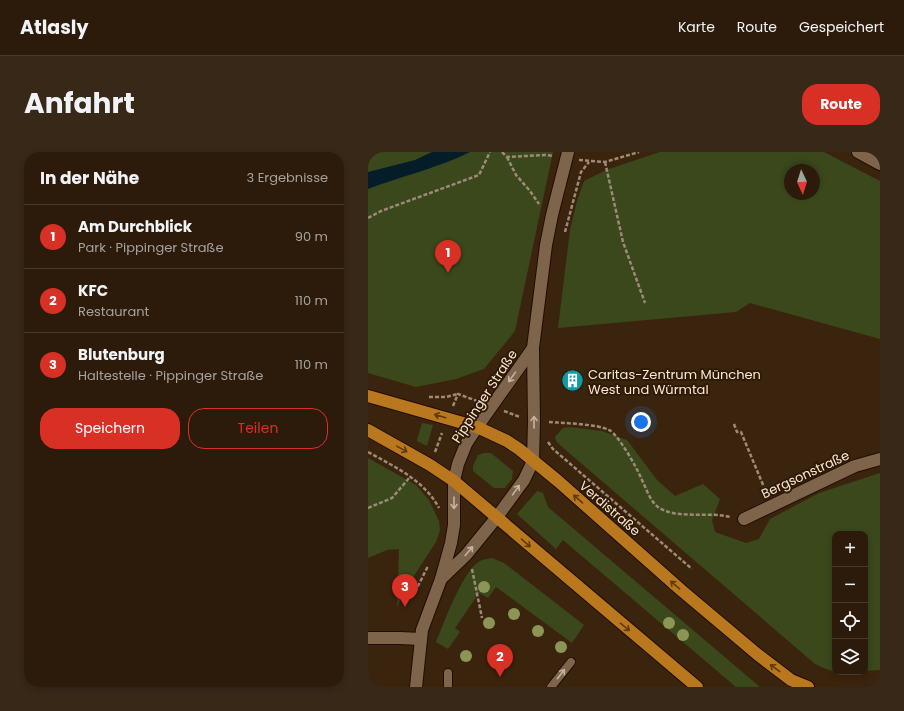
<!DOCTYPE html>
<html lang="de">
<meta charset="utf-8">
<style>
:root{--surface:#2c1b0a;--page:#382818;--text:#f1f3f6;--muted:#a6a19c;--line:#48392b;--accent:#d93025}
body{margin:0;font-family:Poppins,sans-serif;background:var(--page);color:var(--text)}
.controls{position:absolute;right:12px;bottom:12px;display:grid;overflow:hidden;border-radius:8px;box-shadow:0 2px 6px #0003}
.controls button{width:36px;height:36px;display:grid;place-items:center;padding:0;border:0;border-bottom:1px solid var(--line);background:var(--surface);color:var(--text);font:20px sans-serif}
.compass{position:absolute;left:416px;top:12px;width:36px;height:36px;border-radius:50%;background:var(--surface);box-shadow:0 2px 6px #0003;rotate:176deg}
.you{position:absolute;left:273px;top:270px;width:14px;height:14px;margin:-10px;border:3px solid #fff;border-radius:50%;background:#1a73e8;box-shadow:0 0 0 6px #1a73e833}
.badge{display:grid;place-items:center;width:26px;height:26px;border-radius:50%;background:var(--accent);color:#fff;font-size:13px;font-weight:700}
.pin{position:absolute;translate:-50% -33px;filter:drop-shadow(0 1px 2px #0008)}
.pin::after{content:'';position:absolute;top:21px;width:14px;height:12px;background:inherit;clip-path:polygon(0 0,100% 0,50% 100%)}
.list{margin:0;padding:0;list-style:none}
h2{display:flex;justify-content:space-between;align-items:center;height:52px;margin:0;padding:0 16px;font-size:17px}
h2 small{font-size:13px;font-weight:400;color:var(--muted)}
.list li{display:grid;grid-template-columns:26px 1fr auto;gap:12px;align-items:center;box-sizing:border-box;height:64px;padding:0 16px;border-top:1px solid var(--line)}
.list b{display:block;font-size:15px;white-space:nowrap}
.list p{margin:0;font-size:13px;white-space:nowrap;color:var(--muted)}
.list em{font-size:13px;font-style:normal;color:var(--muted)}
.actions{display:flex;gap:8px;padding:12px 16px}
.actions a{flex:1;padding:9px 0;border:1px solid var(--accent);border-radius:16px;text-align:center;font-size:14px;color:var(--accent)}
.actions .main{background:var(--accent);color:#fff}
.icon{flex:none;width:22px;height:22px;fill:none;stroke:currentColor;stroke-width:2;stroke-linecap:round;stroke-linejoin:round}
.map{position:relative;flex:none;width:512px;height:535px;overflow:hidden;border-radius:16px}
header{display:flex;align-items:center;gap:24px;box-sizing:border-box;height:56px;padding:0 20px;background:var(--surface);border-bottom:1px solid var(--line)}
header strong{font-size:19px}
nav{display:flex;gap:22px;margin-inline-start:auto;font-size:14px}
.intro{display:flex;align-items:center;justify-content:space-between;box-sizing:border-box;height:96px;padding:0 24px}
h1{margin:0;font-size:28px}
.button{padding:10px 18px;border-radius:16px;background:var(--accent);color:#fff;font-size:14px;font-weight:700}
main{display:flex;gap:24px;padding:0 24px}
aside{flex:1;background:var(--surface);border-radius:16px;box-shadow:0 2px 6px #0003}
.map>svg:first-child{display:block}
.green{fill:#3a481c;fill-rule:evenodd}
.water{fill:#051d29}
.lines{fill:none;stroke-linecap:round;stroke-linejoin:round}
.lane-casing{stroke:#210c00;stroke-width:10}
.street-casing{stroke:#210c00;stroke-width:14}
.secondary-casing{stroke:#210c00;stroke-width:14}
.primary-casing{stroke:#210c00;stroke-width:14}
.path{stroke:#9d8a78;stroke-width:2.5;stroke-dasharray:4 2;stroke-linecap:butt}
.lane{stroke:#7f644c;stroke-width:8}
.street{stroke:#7f644c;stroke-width:12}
.secondary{stroke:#7f644c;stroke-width:12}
.primary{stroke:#b9781e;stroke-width:12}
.tree{fill:#8d9556}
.oneway{stroke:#c6b2a0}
.oneway2{stroke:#603b0c}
.labels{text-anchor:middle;stroke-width:4;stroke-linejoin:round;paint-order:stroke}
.poi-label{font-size:13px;fill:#f5e6d8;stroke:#301a03;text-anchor:start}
.street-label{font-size:13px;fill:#f5e6d8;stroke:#301a03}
</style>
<header>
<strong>Atlasly</strong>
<nav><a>Karte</a><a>Route</a><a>Gespeichert</a></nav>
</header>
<div class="intro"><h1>Anfahrt</h1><a class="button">Route</a></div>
<main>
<aside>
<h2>In der Nähe<small>3 Ergebnisse</small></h2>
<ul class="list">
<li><span class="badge">1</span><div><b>Am Durchblick</b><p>Park · Pippinger Straße</p></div><em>90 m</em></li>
<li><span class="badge">2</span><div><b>KFC</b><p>Restaurant</p></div><em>110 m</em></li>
<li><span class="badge">3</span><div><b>Blutenburg</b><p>Haltestelle · Pippinger Straße</p></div><em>110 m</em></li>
</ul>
<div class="actions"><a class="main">Speichern</a><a>Teilen</a></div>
</aside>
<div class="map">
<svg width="512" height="535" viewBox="0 0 512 535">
<rect width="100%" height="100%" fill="#3b240d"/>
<!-- green -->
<g class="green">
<path d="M0,0H185L147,179L116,217L88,227L48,235L0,221Z"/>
<path d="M292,0H456L512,29V187L382,151L368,160L190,176L202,78L209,49L216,29L238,18ZM422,18H446V42H422Z"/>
<path d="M54,271L65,273L59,294L49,289V288Z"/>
<path d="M202,275L234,279L259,288L289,328L307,344L335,332L352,347L344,368L347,380L378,391L391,387L402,367L451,341L512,321V518L497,519V382H467V520H491C474,522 461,520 446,511L193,294L188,289L187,285L195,276Z"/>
<path d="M116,301H123L145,319L144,327L137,336H126L105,319V314L110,303Z"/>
<path d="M0,306L48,333L61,348L71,369L72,378L68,390L38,436L29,455L31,397L19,398L0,406Z"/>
<path d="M169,339L175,341L180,355L392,535H368L195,388L188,397L149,362Z"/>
<path d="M124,406L136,411L216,473L204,491L128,435L120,446L111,441L87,476L92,480L80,497L68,490C75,473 96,416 112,409C116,407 120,407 124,406Z"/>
</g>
<!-- water -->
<path class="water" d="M64,0H102C70,16 34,24 0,37V20L47,8Z"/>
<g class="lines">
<defs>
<g id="lane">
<path d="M80,535V521"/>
<path d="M183,535L203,510"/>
</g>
<g id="street">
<path d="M490,0L512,12"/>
<path d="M376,367L487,314L512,307"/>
<path d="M0,486H32L52,487"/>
</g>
<g id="secondary">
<path d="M73,427L98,403L129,365L156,328L165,309L166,269L165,196L178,93L184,63L200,0"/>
<path d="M48,535L54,478L73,427L83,391L86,373V329L90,312L98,292L109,275L165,196"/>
</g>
<g id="primary">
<path d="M0,244L109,275L139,289L151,297L190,329L313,438L389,502L423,528L440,535"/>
<path d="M0,278L62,313L86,329L329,535"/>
</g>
</defs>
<!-- lane casing -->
<use href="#lane" class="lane-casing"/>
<!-- street casing -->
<use href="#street" class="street-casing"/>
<!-- secondary casing -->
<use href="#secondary" class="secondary-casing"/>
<!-- primary casing -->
<use href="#primary" class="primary-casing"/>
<!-- path -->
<g class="path">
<path d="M134,0L139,5L177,3L185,4"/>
<path d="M139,5L148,23L162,39L171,52"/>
<path d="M211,8L237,10L271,0"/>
<path d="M237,10L255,90L277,151"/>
<path d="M0,66L13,59L111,23L122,0"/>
<path d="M197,80L213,20L221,10"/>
<path d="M61,245H78L90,242"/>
<path d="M85,254L90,242L109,249"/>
<path d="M136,259L152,265"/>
<path d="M181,270C194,271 230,272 241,278C250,282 269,316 273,326C278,335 281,348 290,355C308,368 340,359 362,365"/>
<path d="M366,272L369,280H373L398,340"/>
<path d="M180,290L185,297L324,417"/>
<path d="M0,300C27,315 56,328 71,356"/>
<path d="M67,300L74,281"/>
<path d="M0,356L24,346L42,325"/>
<path d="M104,417L114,466"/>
<path d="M47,440L60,414"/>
</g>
<!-- lane -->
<use href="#lane" class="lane"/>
<!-- street -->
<use href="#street" class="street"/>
<!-- secondary -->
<use href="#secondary" class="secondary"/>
<!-- primary -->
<use href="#primary" class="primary"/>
</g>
<!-- trees -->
<g class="tree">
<circle cx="116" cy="435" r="6"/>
<circle cx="146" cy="462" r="6"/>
<circle cx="121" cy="471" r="6"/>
<circle cx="301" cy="471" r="6"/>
<circle cx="170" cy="479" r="6"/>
<circle cx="315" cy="483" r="6"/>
<circle cx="193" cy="495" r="6"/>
<circle cx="98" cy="504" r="6"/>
</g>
<!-- one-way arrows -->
<defs><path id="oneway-shaft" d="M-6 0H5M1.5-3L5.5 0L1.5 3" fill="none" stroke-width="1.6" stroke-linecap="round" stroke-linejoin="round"/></defs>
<g class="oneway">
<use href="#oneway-shaft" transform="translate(144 225) rotate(125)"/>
<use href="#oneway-shaft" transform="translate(166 270) rotate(-90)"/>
<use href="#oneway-shaft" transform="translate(148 338) rotate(-54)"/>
<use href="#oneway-shaft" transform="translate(86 351) rotate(90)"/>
<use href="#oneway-shaft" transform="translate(101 399) rotate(-50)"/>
<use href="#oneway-shaft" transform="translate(193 522) rotate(-52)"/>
</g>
<g class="oneway2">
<use href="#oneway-shaft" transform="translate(72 264) rotate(-164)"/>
<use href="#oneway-shaft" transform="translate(34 297) rotate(29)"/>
<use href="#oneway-shaft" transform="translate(210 347) rotate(-139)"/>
<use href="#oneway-shaft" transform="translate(158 391) rotate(41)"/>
<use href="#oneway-shaft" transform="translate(307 433) rotate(-139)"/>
<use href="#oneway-shaft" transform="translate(257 475) rotate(40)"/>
<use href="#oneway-shaft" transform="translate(407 516) rotate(-143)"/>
</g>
<!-- icons -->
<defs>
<symbol id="building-disc" viewBox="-11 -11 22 22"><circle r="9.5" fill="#0f9aa8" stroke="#301a03"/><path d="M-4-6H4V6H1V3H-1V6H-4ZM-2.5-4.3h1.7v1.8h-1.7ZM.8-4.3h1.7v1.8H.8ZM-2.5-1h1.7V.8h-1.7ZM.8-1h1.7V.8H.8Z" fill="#fff"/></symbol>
</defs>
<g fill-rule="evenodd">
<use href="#building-disc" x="192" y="216" width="25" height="25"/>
</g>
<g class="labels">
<!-- poi labels -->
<g class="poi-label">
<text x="220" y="227">Caritas-Zentrum München<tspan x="220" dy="15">West und Würmtal</tspan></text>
</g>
<!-- street labels -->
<g class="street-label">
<text transform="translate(116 244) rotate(-57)" y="5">Pippinger Straße</text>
<text transform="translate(437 322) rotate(-25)" y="5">Bergsonstraße</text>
<text transform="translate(242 356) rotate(41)" y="5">Verdistraße</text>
</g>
</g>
</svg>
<div class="controls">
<button>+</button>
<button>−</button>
<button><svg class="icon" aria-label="locate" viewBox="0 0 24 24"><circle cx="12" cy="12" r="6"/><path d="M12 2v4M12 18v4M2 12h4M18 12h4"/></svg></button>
<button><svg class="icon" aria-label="layers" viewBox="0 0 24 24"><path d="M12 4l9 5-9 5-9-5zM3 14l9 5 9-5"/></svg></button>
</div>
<svg class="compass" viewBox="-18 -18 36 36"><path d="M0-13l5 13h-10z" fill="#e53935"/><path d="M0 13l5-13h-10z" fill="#a6a19c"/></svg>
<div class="you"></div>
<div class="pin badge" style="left:80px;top:121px">1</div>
<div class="pin badge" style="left:132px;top:525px">2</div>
<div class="pin badge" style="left:37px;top:455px">3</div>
</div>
</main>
